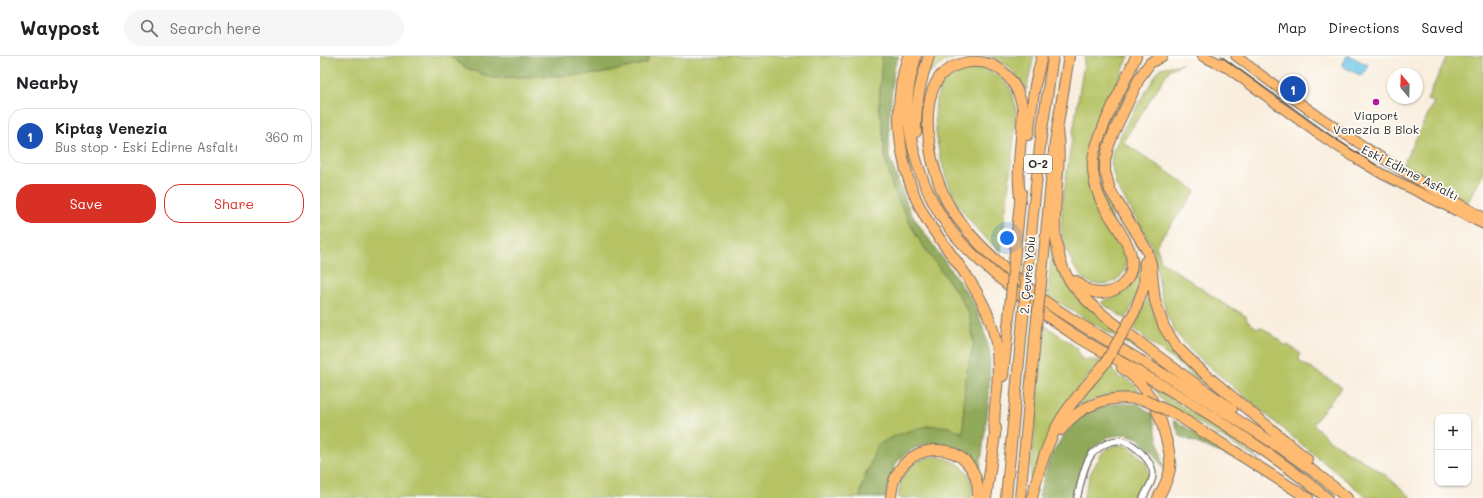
<!DOCTYPE html>
<meta charset="utf-8">
<style>
:root{--surface:#fff;--page:#f6f6f6;--text:#202124;--muted:#757577;--line:#e0e0e0;--accent:#d93025}
body{margin:0;font-family:Mali,sans-serif;background:var(--page);color:var(--text)}
.controls{position:absolute;right:12px;bottom:12px;display:grid;overflow:hidden;border-radius:8px;box-shadow:0 1px 3px #0004}
.controls button{width:36px;height:36px;display:grid;place-items:center;padding:0;border:0;border-bottom:1px solid var(--line);background:var(--surface);color:var(--text);font:20px sans-serif}
.compass{position:absolute;left:1067px;top:12px;width:36px;height:36px;border-radius:50%;background:var(--surface);box-shadow:0 1px 3px #0004;rotate:341deg}
.you{position:absolute;left:687px;top:182px;width:14px;height:14px;margin:-10px;border:3px solid #fff;border-radius:50%;background:#1a73e8;box-shadow:0 0 0 6px #1a73e833}
.badge{display:grid;place-items:center;width:26px;height:26px;border-radius:50%;background:var(--accent);color:#fff;font-size:13px;font-weight:700}
.pin{position:absolute;translate:-50% -50%;border:2px solid #fff;box-shadow:0 1px 4px #0006}
.list{margin:0;padding:0;list-style:none}
h2{display:flex;justify-content:space-between;align-items:center;height:52px;margin:0;padding:0 16px;font-size:17px}
h2 small{font-size:13px;font-weight:400;color:var(--muted)}
.list li{display:grid;grid-template-columns:26px 1fr auto;gap:12px;align-items:center;box-sizing:border-box;height:56px;margin:0 8px 8px;padding:0 8px;border:1px solid var(--line);border-radius:16px}
.list b{display:block;font-size:15px;white-space:nowrap}
.list p{margin:0;font-size:13px;white-space:nowrap;color:var(--muted)}
.list em{font-size:13px;font-style:normal;color:var(--muted)}
.actions{display:flex;gap:8px;padding:12px 16px}
.actions a{flex:1;padding:9px 0;border:1px solid var(--accent);border-radius:16px;text-align:center;font-size:14px;color:var(--accent)}
.actions .main{background:var(--accent);color:#fff}
.icon{flex:none;width:22px;height:22px;fill:none;stroke:currentColor;stroke-width:2;stroke-linecap:round;stroke-linejoin:round}
.map{position:relative;flex:none;width:1163px;height:442px;overflow:hidden}
header{display:flex;align-items:center;gap:24px;box-sizing:border-box;height:56px;padding:0 20px;background:var(--surface);border-bottom:1px solid var(--line)}
header strong{font-size:19px}
nav{display:flex;gap:22px;margin-inline-start:auto;font-size:14px}
.search{width:280px;height:36px;background:var(--page);display:flex;align-items:center;gap:10px;box-sizing:border-box;padding:0 14px;border-radius:22px;color:var(--muted);font-size:15px}
main{display:flex}
aside{flex:1;background:var(--surface)}
.map>svg:first-child{display:block}
.green{fill:#b5c365;stroke:#707748}
.forest{fill:#90a95a;stroke:#5e6a42}
.water{fill:#6cc4e9;stroke:#4c788a}
.lines{fill:none;stroke-linecap:round;stroke-linejoin:round}
.street-casing{stroke:#736f69;stroke-width:8}
.primary-casing{stroke:#736f69;stroke-width:11}
.highway-casing{stroke:#736f69;stroke-width:12}
.street{stroke:#fff;stroke-width:5.5}
.primary{stroke:#ffbb71;stroke-width:9}
.highway{stroke:#ffbb71;stroke-width:10}
.tram{stroke:#2b2b2b;stroke-width:1}
.highway-bridge-casing{stroke:#736f69;stroke-width:12;stroke-linecap:butt}
.highway-bridge{stroke:#ffbb71;stroke-width:10}
.poi-dot{fill:#b5179e;stroke:#fdfcf7;stroke-width:1.5}
.labels{text-anchor:middle;stroke-width:3.5;stroke-linejoin:round;paint-order:stroke}
.shield{fill:#fdfcf7;stroke:#6a6a68;stroke-width:1}
.shield-label{font-size:11px;font-weight:bold;fill:#2b2b2b}
.poi-label{font-size:12px;fill:#2b2b2b;stroke:#fdfcf7}
.street-label{font-size:12px;fill:#2b2b2b;stroke:#fdfcf7}
</style>
<header>
<strong>Waypost</strong>
<div class="search"><svg class="icon" aria-label="search" viewBox="0 0 24 24"><circle cx="10" cy="10" r="6"/><path d="M15 15l6 6"/></svg>Search here</div>
<nav><a>Map</a><a>Directions</a><a>Saved</a></nav>
</header>
<main>
<aside>
<h2>Nearby<small></small></h2>
<ul class="list">
<li><span class="badge" style="background:#1a4fb4">1</span><div><b>Kiptaş Venezia</b><p>Bus stop · Eski Edirne Asfaltı</p></div><em>360 m</em></li>
</ul>
<div class="actions"><a class="main">Save</a><a>Share</a></div>
</aside>
<div class="map">
<svg width="1163" height="442" viewBox="0 0 1163 442">
<rect width="100%" height="100%" fill="#fdfcf7"/>
<filter id="ink" filterUnits="userSpaceOnUse"><feTurbulence type="fractalNoise" baseFrequency=".025" numOctaves="2"/><feDisplacementMap in="SourceGraphic" scale="8" xChannelSelector="R" yChannelSelector="G"/><feConvolveMatrix kernelMatrix="1 2 1 2 8 2 1 2 1" color-interpolation-filters="sRGB"/></filter>
<filter id="wash" filterUnits="userSpaceOnUse"><feTurbulence type="fractalNoise" baseFrequency=".012" numOctaves="4" result="noise"/><feDisplacementMap in="SourceGraphic" scale="16" xChannelSelector="R" yChannelSelector="G"/><feGaussianBlur stdDeviation="0.9" result="paint"/><feColorMatrix in="noise" values="0 0 0 0 0 0 0 0 0 0 0 0 0 0 0 0 0 1.4 0 .05"/><feComposite in="paint" operator="in"/></filter>
<g filter="url(#wash)">
<rect width="100%" height="100%" fill="#f9eddd"/>
<!-- green -->
<g class="green">
<path d="M0,0H130L146,12L173,22L279,18L327,7L329,0H562L559,54L562,64L565,102L601,187L640,241L649,258L654,287L645,324L643,377L629,371L608,370L587,376L571,382L547,414L541,433L540,442H0Z"/>
<path d="M615,0H640L624,6L609,18Z"/>
<path d="M668,0H714L706,35C698,18 686,5 668,0Z"/>
<path d="M765,0H809L775,77L769,96L796,177L804,194L806,204L805,213L801,220L795,225L788,228H772L765,224L755,212L744,189L741,170L743,140Z"/>
<path d="M1127,0H1163V118L1148,146L1083,108L1114,46L1107,44Z"/>
<path d="M862,8L850,13L803,86L876,135L836,189L841,205L910,252L914,253L926,260L927,265L937,272L941,271L961,285L964,289H968L980,297L979,305L1022,331L993,368L1009,384L1063,417L1092,442H1048L975,383L872,296L856,277L847,259L841,239L837,212L830,186L796,129L791,107L793,95L804,72L840,12Z"/>
<path d="M660,12C675,16 688,25 693,40C699,56 694,75 693,92C689,127 685,161 681,196C664,182 650,167 638,148C621,121 595,25 641,13C647,11 654,12 660,12Z"/>
<path d="M731,193L739,216L752,236L794,272L826,297V299L728,240Z"/>
<path d="M818,205H821C821,231 817,240 806,263L781,247C784,244 788,244 792,242C808,236 816,222 818,205Z"/>
<path d="M830,235C833,282 871,312 905,340L879,324L816,275L814,272Z"/>
<path d="M725,269L757,292L761,303L782,305L760,330L709,430Z"/>
<path d="M790,310L799,322C812,322 814,328 821,338C793,335 779,340 754,353Z"/>
<path d="M833,331L924,392L942,406L844,346Z"/>
<path d="M797,388L810,391L826,406L829,418L826,430L815,442H763L771,416L783,396Z"/>
<path d="M616,400C641,406 654,414 652,442H578C580,416 591,405 616,400Z"/>
</g>
<!-- forest -->
<g class="forest">
<path d="M130,0H329L327,7L279,18L173,22L146,12Z"/>
<path d="M562,0H579L574,12L569,64V101L590,156L652,244L662,268L670,296L669,343L660,414C654,407 649,399 640,394C620,382 587,388 575,410C569,420 568,431 566,442H540L541,433L557,389C578,378 604,366 628,371C633,372 638,375 643,377L645,324L654,287L649,258L640,241L601,187L590,168L573,133L565,102L562,64L559,54Z"/>
<path d="M792,348H818L832,358L845,415L835,398L818,382L805,378L788,381L772,392L765,405L753,442H719C725,408 740,372 771,355C777,352 785,350 792,348Z"/>
<path d="M853,364L936,412L860,380Z"/>
</g>
<!-- water -->
<path class="water" d="M1027,0H1030L1048,9L1042,20L1022,10Z"/>
</g>
<g filter="url(#ink)">
<g class="lines">
<defs>
<path id="street" d="M757,442C761,428 763,410 772,398C774,396 777,394 779,392C796,379 811,384 824,400C829,405 833,412 833,419C832,428 826,435 823,442"/>
<g id="primary">
<path d="M916,0C994,60 1076,114 1163,161"/>
<path d="M901,7L997,77L1037,103L1062,118L1163,168"/>
</g>
<g id="highway">
<path d="M588,0C570,57 579,122 612,172C633,202 657,229 670,264C678,286 679,310 677,333C675,348 673,363 675,378"/>
<path d="M596,0C593,13 589,25 588,38C585,83 603,137 630,173C646,194 667,212 688,229C709,247 730,263 753,278C782,296 813,312 843,330C900,364 956,400 1007,442"/>
<path d="M842,0L830,7L820,21L794,76L788,92L785,105V115L790,134L827,194L831,208L835,245L844,271L856,290L884,317L987,403"/>
<path d="M883,0L906,11"/>
<path d="M737,74C743,111 731,147 736,183C738,200 742,215 752,228C768,249 792,266 814,282C846,307 878,330 912,353"/>
<path d="M596,76C595,49 600,25 609,0"/>
<path d="M708,79L715,29L722,0"/>
<path d="M700,141C696,113 702,83 703,54C698,24 677,0 644,7C635,9 627,13 621,19C596,50 611,120 630,151C646,177 668,198 691,217C703,226 714,237 726,246C755,267 788,284 818,303C844,318 869,334 895,350C940,378 986,407 1027,442"/>
<path d="M694,206L701,136"/>
<path d="M707,216L721,81L733,0"/>
<path d="M756,225C764,232 772,238 783,237C791,236 799,233 804,227C829,199 788,166 779,140C775,129 772,115 773,104C774,92 780,80 784,69C794,46 806,24 816,0"/>
<path d="M721,228L735,86L749,0"/>
<path d="M814,257L824,231L825,206"/>
<path d="M802,312C828,329 839,353 846,383C849,393 851,403 850,413C848,424 843,433 838,442"/>
<path d="M683,320L691,241"/>
<path d="M855,358L988,442"/>
<path d="M741,374C761,347 792,338 824,344"/>
<path d="M571,442C573,379 661,377 658,442"/>
<path d="M666,442L676,372"/>
<path d="M686,442L704,252"/>
<path d="M700,442L717,262"/>
<path d="M712,442C719,413 729,378 747,354C759,337 773,322 786,306"/>
</g>
</defs>
<!-- street casing -->
<use href="#street" class="street-casing"/>
<!-- primary casing -->
<use href="#primary" class="primary-casing"/>
<!-- highway casing -->
<use href="#highway" class="highway-casing"/>
<!-- street -->
<use href="#street" class="street"/>
<!-- primary -->
<use href="#primary" class="primary"/>
<!-- highway -->
<use href="#highway" class="highway"/>
<!-- tram -->
<path class="tram" d="M901,0L1013,81L1056,109"/>
<defs>
<g id="highway-bridge">
<path d="M691,241L694,206"/>
<path d="M704,252L707,216"/>
<path d="M717,262L721,228"/>
<path d="M786,306L814,257"/>
<path d="M824,344L855,358"/>
</g>
</defs>
<!-- highway-bridge casing -->
<use href="#highway-bridge" class="highway-bridge-casing"/>
<!-- highway-bridge -->
<use href="#highway-bridge" class="highway-bridge"/>
</g>
</g>
<!-- markers -->
<circle class="poi-dot" cx="1056" cy="46" r="4"/>
<g class="labels">
<!-- shield labels -->
<rect class="shield" x="704" y="99" width="28" height="18" rx="3"/>
<g class="shield-label">
<text x="718" y="112">O-2</text>
</g>
<!-- poi labels -->
<g class="poi-label">
<text x="1056" y="64">Viaport<tspan x="1056" dy="14">Venezia B Blok</tspan></text>
</g>
<!-- street labels -->
<g class="street-label">
<text transform="translate(1090 117) rotate(27)" y="4">Eski Edirne Asfaltı</text>
<text transform="translate(708 219) rotate(-85)" y="4">2. Çevre Yolu</text>
</g>
</g>
</svg>
<div class="controls">
<button>+</button>
<button>−</button>
</div>
<svg class="compass" viewBox="-18 -18 36 36"><path d="M0-13l5 13h-10z" fill="#e53935"/><path d="M0 13l5-13h-10z" fill="#757577"/></svg>
<div class="you"></div>
<div class="pin badge" style="left:973px;top:33px;background:#1a4fb4">1</div>
</div>
</main>
